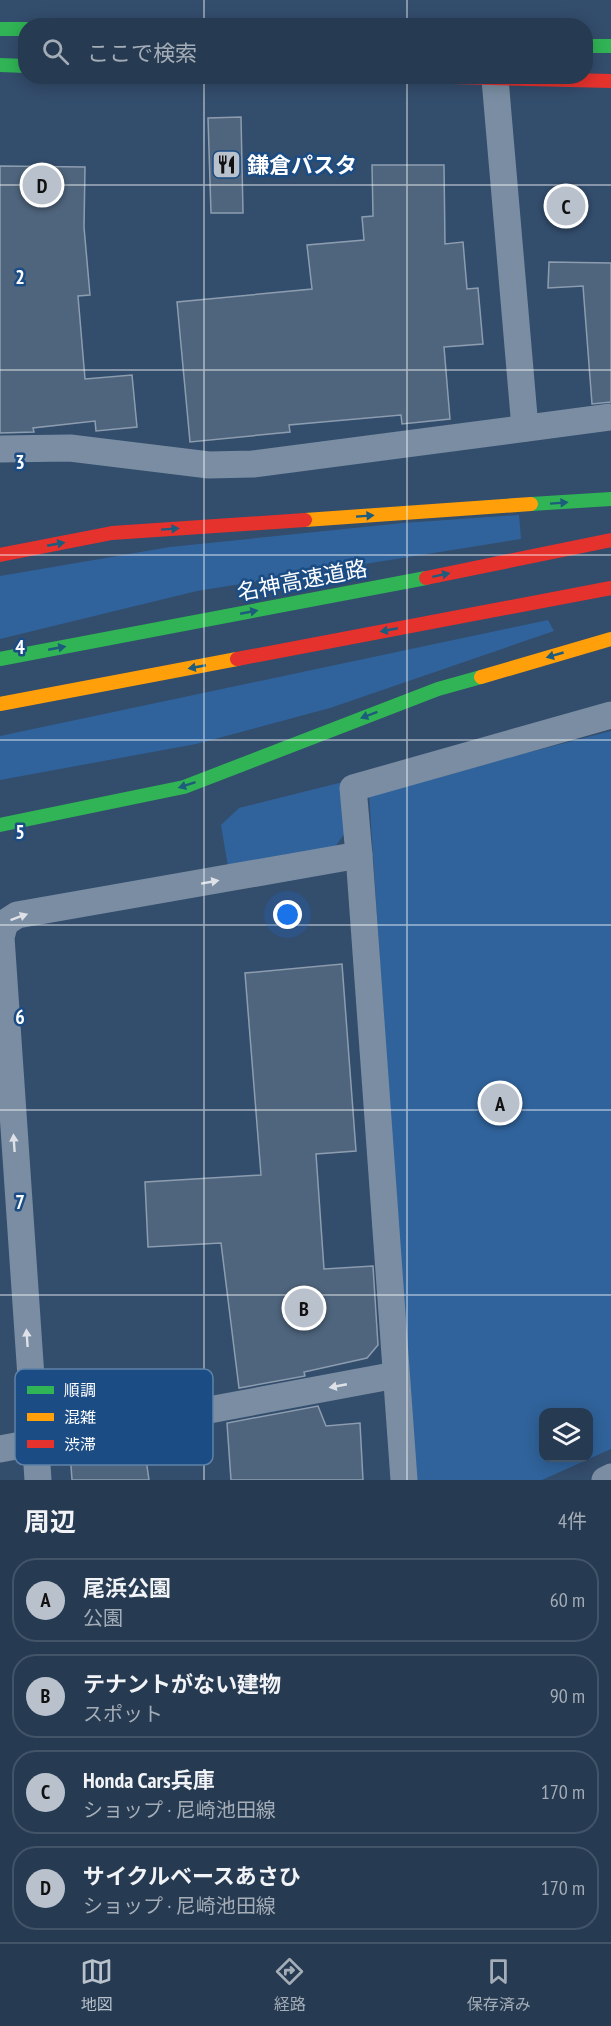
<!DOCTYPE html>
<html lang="ja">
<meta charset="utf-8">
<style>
:root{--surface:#263a51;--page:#32455b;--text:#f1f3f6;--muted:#a4adb7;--line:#425468;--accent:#b8c1cc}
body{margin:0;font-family:"PT Sans Narrow","Noto Sans JP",sans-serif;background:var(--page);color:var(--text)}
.controls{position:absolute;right:18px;bottom:18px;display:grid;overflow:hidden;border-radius:12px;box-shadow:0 3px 15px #0003}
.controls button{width:54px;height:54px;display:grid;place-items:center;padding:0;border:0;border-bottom:2px solid var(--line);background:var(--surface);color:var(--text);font:30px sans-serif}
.you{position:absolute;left:288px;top:915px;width:21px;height:21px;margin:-15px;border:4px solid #fff;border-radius:50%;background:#1a73e8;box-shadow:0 0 0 9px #1a73e833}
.badge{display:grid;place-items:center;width:39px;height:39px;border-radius:50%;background:var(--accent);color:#111;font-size:20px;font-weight:700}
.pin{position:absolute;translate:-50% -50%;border:3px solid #fff;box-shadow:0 2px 6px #0006}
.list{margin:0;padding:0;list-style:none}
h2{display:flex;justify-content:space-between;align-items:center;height:78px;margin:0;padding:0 24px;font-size:26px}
h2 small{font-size:20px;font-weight:400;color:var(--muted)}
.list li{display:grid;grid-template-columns:39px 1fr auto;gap:18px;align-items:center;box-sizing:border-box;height:84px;margin:0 12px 12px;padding:0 12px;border:2px solid var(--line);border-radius:24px}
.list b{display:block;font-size:22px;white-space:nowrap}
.list p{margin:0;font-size:20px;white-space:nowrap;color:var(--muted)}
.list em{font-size:20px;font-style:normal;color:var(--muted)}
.icon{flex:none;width:33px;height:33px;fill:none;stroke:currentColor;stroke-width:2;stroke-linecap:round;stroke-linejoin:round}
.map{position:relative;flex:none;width:611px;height:1480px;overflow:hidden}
.search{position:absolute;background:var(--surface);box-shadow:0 3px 15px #0003;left:18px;right:18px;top:18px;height:66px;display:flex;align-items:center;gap:15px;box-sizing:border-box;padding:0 21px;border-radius:24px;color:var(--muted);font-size:22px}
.sheet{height:462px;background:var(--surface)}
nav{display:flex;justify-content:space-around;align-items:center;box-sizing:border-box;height:84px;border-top:2px solid var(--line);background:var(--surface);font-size:16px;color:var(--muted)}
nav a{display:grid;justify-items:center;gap:3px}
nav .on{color:var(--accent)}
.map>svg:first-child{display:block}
.green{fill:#30639b;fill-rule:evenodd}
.building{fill:#4f657d;stroke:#8d9db0;stroke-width:1.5}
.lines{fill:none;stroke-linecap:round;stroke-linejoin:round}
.street{stroke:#7a8da2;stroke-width:27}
.fast{stroke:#30b455;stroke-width:14}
.slow{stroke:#ff9f0a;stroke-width:14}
.jam{stroke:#e5322d;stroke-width:14}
.oneway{fill:#1e5c7d}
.oneway2{fill:#dee2e8}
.grid{fill:none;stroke:#fff;stroke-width:1.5;stroke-opacity:0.55}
.labels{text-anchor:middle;stroke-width:5;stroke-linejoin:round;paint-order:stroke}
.poi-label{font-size:22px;font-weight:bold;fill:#fff;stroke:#1b4c84;text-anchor:start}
.street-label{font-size:22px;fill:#fff;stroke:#1b4c84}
.key{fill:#1b4c84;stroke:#5f82a9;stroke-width:1.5}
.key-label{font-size:16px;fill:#fff}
.grid-label{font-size:20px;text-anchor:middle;font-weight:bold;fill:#fff;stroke:#1b4c84;stroke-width:5;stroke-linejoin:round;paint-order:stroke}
</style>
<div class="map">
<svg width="611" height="1480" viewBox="0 0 611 1480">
<rect width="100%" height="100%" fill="#334d6c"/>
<!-- green -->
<g class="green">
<path d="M519,515L521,539L197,591L0,639V576L170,547L403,523Z"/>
<path d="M548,620L554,631L330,708L196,744L0,780V736Z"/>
<path d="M611,731V1449L542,1480H414L369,794ZM544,1412H588V1458H544Z"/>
<path d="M343,782L345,833L335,847L228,867L221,825L239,808Z"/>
</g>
<!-- building -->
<g class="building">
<path d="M241,117L243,213H211L208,118Z"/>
<path d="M372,165H444L445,244L463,242L467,289L478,288L483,344L444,347L450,419L402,424L401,415L289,425L290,432L190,442L177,302L312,289L307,245L364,240L362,217L373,216Z"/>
<path d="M0,166L85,167L84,227L90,295L78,296L85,379L132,375L137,427L96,431L95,421L33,428L34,432L0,433Z"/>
<path d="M549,262L611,263V402L592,404L583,286L548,288Z"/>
<path d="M342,964L356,1151L316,1154L324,1269L373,1266L378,1345L367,1358L304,1372L305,1376L239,1388L221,1243L148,1247L145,1182L261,1175L245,973Z"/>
<path d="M318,1406L326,1426L360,1423L363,1480H231L227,1423Z"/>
<path d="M143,1438L149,1480H72L70,1452Z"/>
</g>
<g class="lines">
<!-- street -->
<g class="street">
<path d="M495,79L525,428"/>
<path d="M0,449L70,448L209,465L253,464L611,417"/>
<path d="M359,855L404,1480"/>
<path d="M0,1449L396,1375"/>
<path d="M38,1480L1,937L5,923L17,915L359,855L353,788L611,715"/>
<path d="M605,1480L611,1477"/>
</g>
<!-- fast -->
<g class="fast">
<path d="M0,29H26"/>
<path d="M586,46H611"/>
<path d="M0,65L26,66"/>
<path d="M531,504L611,499"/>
<path d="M0,659L426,578"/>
<path d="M0,825L184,787L438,689L481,677"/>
</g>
<!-- slow -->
<g class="slow">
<path d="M305,520L531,504"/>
<path d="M481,677L611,639"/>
<path d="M0,704L237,659"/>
</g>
<!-- jam -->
<g class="jam">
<path d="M414,76L611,81"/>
<path d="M0,555L112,533L305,520"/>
<path d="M426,578L611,540"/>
<path d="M237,659L611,588"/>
</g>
</g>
<!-- one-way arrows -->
<defs><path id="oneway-solid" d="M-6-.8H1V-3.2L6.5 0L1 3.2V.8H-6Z" transform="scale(1.5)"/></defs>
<g class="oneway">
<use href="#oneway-solid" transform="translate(559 503) rotate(-4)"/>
<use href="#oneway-solid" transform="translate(365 516) rotate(-4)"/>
<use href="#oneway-solid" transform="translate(170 529) rotate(-4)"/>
<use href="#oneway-solid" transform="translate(56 544) rotate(-11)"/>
<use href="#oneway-solid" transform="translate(441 575) rotate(-12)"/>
<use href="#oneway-solid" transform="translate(249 612) rotate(-11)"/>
<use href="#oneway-solid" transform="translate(389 630) rotate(169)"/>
<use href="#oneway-solid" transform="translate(57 648) rotate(-11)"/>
<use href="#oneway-solid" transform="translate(555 655) rotate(164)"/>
<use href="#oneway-solid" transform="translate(197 667) rotate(169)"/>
<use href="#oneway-solid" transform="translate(369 715) rotate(159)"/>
<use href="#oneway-solid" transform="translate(187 785) rotate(162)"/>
</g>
<g class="oneway2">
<use href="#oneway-solid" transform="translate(210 882) rotate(-10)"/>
<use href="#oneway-solid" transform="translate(19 917) rotate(-20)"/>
<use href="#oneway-solid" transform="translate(14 1143) rotate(-94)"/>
<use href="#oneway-solid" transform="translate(27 1338) rotate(-94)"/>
<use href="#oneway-solid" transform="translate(338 1386) rotate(169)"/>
</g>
<!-- grid -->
<path class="grid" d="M204,0V26M407,0V26M204,76V1480M407,76V1480M0,185H611M0,370H611M0,555H611M0,740H611M0,925H611M0,1110H611M0,1295H611"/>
<!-- icons -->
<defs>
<symbol id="restaurant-square" viewBox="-11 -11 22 22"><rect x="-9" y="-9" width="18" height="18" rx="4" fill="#b8c1cc" stroke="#1b4c84"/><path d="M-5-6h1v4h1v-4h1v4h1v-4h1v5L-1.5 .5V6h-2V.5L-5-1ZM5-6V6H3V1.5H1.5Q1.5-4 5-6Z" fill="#111"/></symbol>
</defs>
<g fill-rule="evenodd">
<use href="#restaurant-square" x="210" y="148" width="33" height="33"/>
</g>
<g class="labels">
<!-- poi labels -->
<g class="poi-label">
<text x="247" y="173">鎌倉パスタ</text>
</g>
<!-- street labels -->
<g class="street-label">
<text transform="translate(302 580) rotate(-11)" y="8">名神高速道路</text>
</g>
</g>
<!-- legend -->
<rect x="15" y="1369" width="198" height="96" rx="9" class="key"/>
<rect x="27" y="1386" width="27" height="8" fill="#30b455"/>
<rect x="27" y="1413" width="27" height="8" fill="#ff9f0a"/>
<rect x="27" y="1440" width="27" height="8" fill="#e5322d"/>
<g class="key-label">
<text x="64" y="1396">順調</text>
<text x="64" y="1423">混雑</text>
<text x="64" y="1450">渋滞</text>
</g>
<g class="grid-label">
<text x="20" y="284">2</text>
<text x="20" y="469">3</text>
<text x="20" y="654">4</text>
<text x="20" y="839">5</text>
<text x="20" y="1024">6</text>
<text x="20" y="1209">7</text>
</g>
</svg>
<div class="controls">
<button><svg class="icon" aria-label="layers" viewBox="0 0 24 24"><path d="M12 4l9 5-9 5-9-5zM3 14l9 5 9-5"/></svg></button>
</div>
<div class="you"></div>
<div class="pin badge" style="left:500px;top:1103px">A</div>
<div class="pin badge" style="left:304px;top:1308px">B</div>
<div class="pin badge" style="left:566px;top:206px">C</div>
<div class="pin badge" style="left:42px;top:185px">D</div>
<div class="search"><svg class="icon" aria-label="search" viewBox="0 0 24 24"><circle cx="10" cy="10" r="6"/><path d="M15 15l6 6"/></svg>ここで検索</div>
</div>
<section class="sheet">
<h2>周辺<small>4件</small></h2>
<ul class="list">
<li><span class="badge">A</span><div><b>尾浜公園</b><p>公園</p></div><em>60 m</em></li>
<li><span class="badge">B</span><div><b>テナントがない建物</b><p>スポット</p></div><em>90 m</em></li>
<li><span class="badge">C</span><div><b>Honda Cars兵庫</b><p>ショップ · 尼崎池田線</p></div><em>170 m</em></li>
<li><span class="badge">D</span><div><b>サイクルベースあさひ</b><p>ショップ · 尼崎池田線</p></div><em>170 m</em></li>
</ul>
</section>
<nav>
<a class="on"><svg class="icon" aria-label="map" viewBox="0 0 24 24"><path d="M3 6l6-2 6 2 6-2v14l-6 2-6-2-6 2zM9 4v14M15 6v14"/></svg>地図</a>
<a><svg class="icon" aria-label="directions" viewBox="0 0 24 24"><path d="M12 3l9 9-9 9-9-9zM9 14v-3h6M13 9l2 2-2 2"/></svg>経路</a>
<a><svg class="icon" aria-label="saved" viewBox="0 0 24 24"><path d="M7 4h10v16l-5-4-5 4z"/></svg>保存済み</a>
</nav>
